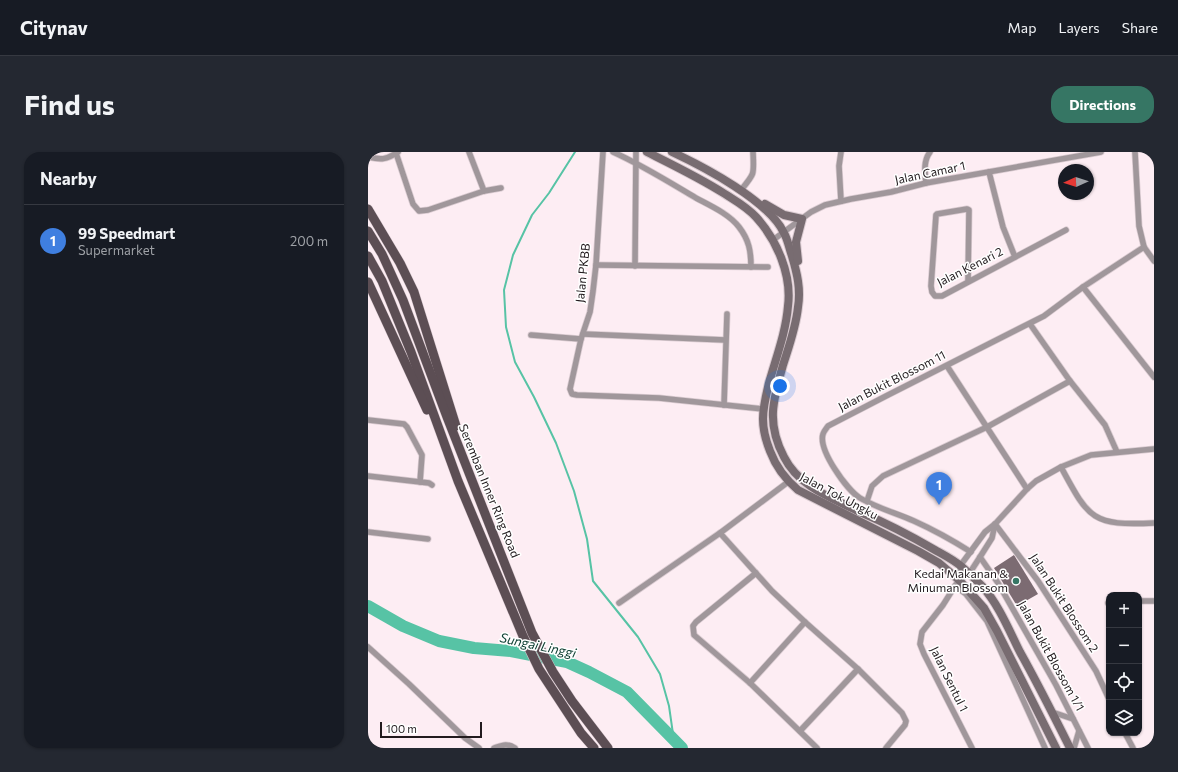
<!DOCTYPE html>
<meta charset="utf-8">
<style>
:root{--surface:#171b24;--page:#242831;--text:#f1f3f6;--muted:#9ea1a6;--line:#363941;--accent:#367664}
body{margin:0;font-family:Commissioner,sans-serif;background:var(--page);color:var(--text)}
.controls{position:absolute;right:12px;bottom:12px;display:grid;overflow:hidden;border-radius:8px;box-shadow:0 1px 3px #0004}
.controls button{width:36px;height:36px;display:grid;place-items:center;padding:0;border:0;border-bottom:1px solid var(--line);background:var(--surface);color:var(--text);font:20px sans-serif}
.compass{position:absolute;left:690px;top:12px;width:36px;height:36px;border-radius:50%;background:var(--surface);box-shadow:0 1px 3px #0004;rotate:267deg}
.scale{position:absolute;left:12px;bottom:10px;width:102px;box-sizing:border-box;padding-left:4px;border:2px solid #221b1e;border-top:0;font-size:11px;line-height:14px;white-space:nowrap;color:#221b1e;-webkit-text-stroke:3px #fff;paint-order:stroke}
.you{position:absolute;left:412px;top:234px;width:14px;height:14px;margin:-10px;border:3px solid #fff;border-radius:50%;background:#1a73e8;box-shadow:0 0 0 6px #1a73e833}
.badge{display:grid;place-items:center;width:26px;height:26px;border-radius:50%;background:var(--accent);color:#fff;font-size:13px;font-weight:700}
.pin{position:absolute;translate:-50% -33px;filter:drop-shadow(0 1px 2px #0008)}
.pin::after{content:'';position:absolute;top:21px;width:14px;height:12px;background:inherit;clip-path:polygon(0 0,100% 0,50% 100%)}
.list{margin:0;padding:0;list-style:none}
h2{display:flex;justify-content:space-between;align-items:center;height:52px;margin:0;padding:0 16px;font-size:17px}
h2 small{font-size:13px;font-weight:400;color:var(--muted)}
.list li{display:grid;grid-template-columns:26px 1fr auto;gap:12px;align-items:center;box-sizing:border-box;height:72px;padding:0 16px;border-top:1px solid var(--line)}
.list b{display:block;font-size:15px;white-space:nowrap}
.list p{margin:0;font-size:13px;white-space:nowrap;color:var(--muted)}
.list em{font-size:13px;font-style:normal;color:var(--muted)}
.icon{flex:none;width:22px;height:22px;fill:none;stroke:currentColor;stroke-width:2;stroke-linecap:round;stroke-linejoin:round}
.map{position:relative;flex:none;width:786px;height:596px;overflow:hidden;border-radius:16px}
header{display:flex;align-items:center;gap:24px;box-sizing:border-box;height:56px;padding:0 20px;background:var(--surface);border-bottom:1px solid var(--line)}
header strong{font-size:19px}
nav{display:flex;gap:22px;margin-inline-start:auto;font-size:14px}
.intro{display:flex;align-items:center;justify-content:space-between;box-sizing:border-box;height:96px;padding:0 24px}
h1{margin:0;font-size:28px}
.button{padding:10px 18px;border-radius:16px;background:var(--accent);color:#fff;font-size:14px;font-weight:700}
main{display:flex;gap:24px;padding:0 24px}
aside{flex:1;background:var(--surface);border-radius:16px;box-shadow:0 1px 3px #0004}
.map>svg:first-child{display:block}
.lines{fill:none;stroke-linecap:round;stroke-linejoin:round}
.stream{stroke:#57c3a5;stroke-width:2}
.river{stroke:#57c3a5;stroke-width:12}
.building{fill:#7c6b72}
.minor-casing{stroke:#dacbd1;stroke-width:7}
.secondary-casing{stroke:#dacbd1;stroke-width:10}
.primary-casing{stroke:#dacbd1;stroke-width:10}
.minor{stroke:#a0979b;stroke-width:5.5}
.secondary{stroke:#786c71;stroke-width:8}
.primary{stroke:#5c4e54;stroke-width:9}
.poi-dot{fill:#367664;stroke:#fff;stroke-width:1.5}
.labels{text-anchor:middle;stroke-width:3;stroke-linejoin:round;paint-order:stroke}
.street-label{font-size:12px;fill:#221b1e;stroke:#fff}
.poi-label{font-size:12px;fill:#221b1e;stroke:#fff;text-anchor:end}
.water-label{font-size:13px;font-style:italic;fill:#104134;stroke:#fff}
</style>
<header>
<strong>Citynav</strong>
<nav><a>Map</a><a>Layers</a><a>Share</a></nav>
</header>
<div class="intro"><h1>Find us</h1><a class="button">Directions</a></div>
<main>
<aside>
<h2>Nearby<small></small></h2>
<ul class="list">
<li><span class="badge" style="background:#3f7fe0">1</span><div><b>99 Speedmart</b><p>Supermarket</p></div><em>200 m</em></li>
</ul>
</aside>
<div class="map">
<svg width="786" height="596" viewBox="0 0 786 596">
<rect width="100%" height="100%" fill="#fdedf3"/>
<g class="lines">
<!-- stream -->
<path class="stream" d="M207,0L181,41L164,63L145,103L136,138L138,175L147,210L166,245L188,291L206,339L219,387L225,429L270,485L292,522L301,554L306,589"/>
<!-- river -->
<path class="river" d="M0,454L35,474L71,489L106,496L143,499L199,510L221,520L259,540L314,596"/>
</g>
<!-- building -->
<path class="building" d="M646,403L670,442L649,454L626,416Z"/>
<g class="lines">
<defs>
<g id="minor">
<path d="M101,0L116,39"/>
<path d="M235,0L228,113L225,139L222,160L213,187L202,237L204,242L209,243L291,246L395,257"/>
<path d="M245,0C274,13 301,30 328,46C343,54 361,62 371,75C381,88 383,99 383,115"/>
<path d="M767,0L771,74L776,95L786,109"/>
<path d="M28,1L45,52L51,59L60,58L116,39L133,36"/>
<path d="M0,5C13,8 18,8 30,0"/>
<path d="M621,20L635,75L647,105"/>
<path d="M558,31C557,21 555,9 562,0"/>
<path d="M373,38C387,21 386,23 385,0"/>
<path d="M473,49L471,14L473,0"/>
<path d="M405,88L443,60L457,53L483,47L523,40L558,31L733,0"/>
<path d="M228,113L400,115"/>
<path d="M267,114L268,0"/>
<path d="M600,130L601,58L599,57L569,62L568,63L563,134L564,140L567,144H574L698,78"/>
<path d="M715,135L786,225"/>
<path d="M662,172L702,229L737,273L749,300"/>
<path d="M215,182L357,188"/>
<path d="M163,183L213,187"/>
<path d="M579,214L659,337"/>
<path d="M356,253L359,162"/>
<path d="M0,268L36,272L39,275L54,303L52,330"/>
<path d="M693,315C721,367 724,374 786,371"/>
<path d="M0,324L61,331L64,333"/>
<path d="M499,349L504,334L515,324L619,275L702,229"/>
<path d="M627,372L670,429L728,519L741,547"/>
<path d="M0,380L60,387"/>
<path d="M352,381L404,439L437,470L490,517L534,561L538,569L537,573L518,596"/>
<path d="M603,400C584,388 566,378 546,369C528,361 509,356 492,346C479,338 450,298 455,282C456,279 458,277 460,274L520,243L676,164L715,135L776,95"/>
<path d="M612,405L630,431L688,533L720,596"/>
<path d="M388,421L328,470L325,474L326,483L382,531L449,596"/>
<path d="M591,428L601,422L612,405L624,386L627,372"/>
<path d="M587,434L598,442L619,469L677,596"/>
<path d="M771,449H786"/>
<path d="M251,451L352,381L420,330"/>
<path d="M740,451H741"/>
<path d="M0,495L41,532L97,586L111,596"/>
<path d="M382,531L437,470"/>
<path d="M684,560L705,567"/>
<path d="M432,579L490,517"/>
<path d="M757,581L765,596"/>
<path d="M126,596C135,593 139,591 147,596"/>
<path d="M604,596L556,502L552,492L554,480L575,453L587,434L591,428L592,414L617,380L627,372L659,337L668,329L693,315L723,303L786,297"/>
<path d="M706,596L711,579"/>
</g>
<g id="secondary">
<path d="M279,0C305,13 332,26 357,42C368,49 379,55 388,65C409,88 424,123 420,154C418,180 408,206 401,231C398,243 395,255 395,267C395,278 398,289 402,299C408,315 417,327 430,338L550,399L571,411L591,428L616,456L629,479L688,596"/>
<path d="M304,0C336,15 401,49 416,81C420,88 421,96 424,104C429,121 433,137 430,155C428,175 421,194 415,213C405,248 398,271 416,305C431,335 464,346 492,360C518,371 543,384 567,398C576,403 586,408 594,415C601,421 608,428 614,434C631,453 641,478 652,500C670,532 686,564 702,596"/>
<path d="M397,52L416,63L434,67L428,90L430,109"/>
</g>
<g id="primary">
<path d="M0,57L32,111L46,140L88,274"/>
<path d="M0,79L14,102L35,148L79,265L164,481L185,520L204,549L240,596"/>
<path d="M0,104L14,129L43,200L90,329L155,484L171,517L213,581L226,596"/>
<path d="M0,130L59,258"/>
</g>
</defs>
<!-- minor casing -->
<use href="#minor" class="minor-casing"/>
<!-- secondary casing -->
<use href="#secondary" class="secondary-casing"/>
<!-- primary casing -->
<use href="#primary" class="primary-casing"/>
<!-- minor -->
<use href="#minor" class="minor"/>
<!-- secondary -->
<use href="#secondary" class="secondary"/>
<!-- primary -->
<use href="#primary" class="primary"/>
</g>
<!-- markers -->
<circle class="poi-dot" cx="648" cy="429" r="4"/>
<g class="labels">
<!-- street labels -->
<g class="street-label">
<text transform="translate(562 21) rotate(-12)" y="4">Jalan Camar 1</text>
<text transform="translate(602 115) rotate(-27)" y="4">Jalan Kenari 2</text>
<text transform="translate(215 121) rotate(-84)" y="4">Jalan PKBB</text>
<text transform="translate(524 229) rotate(-27)" y="4">Jalan Bukit Blossom 11</text>
<text transform="translate(121 339) rotate(68)" y="4">Seremban Inner Ring Road</text>
<text transform="translate(471 344) rotate(28)" y="4">Jalan Tok Ungku</text>
<text transform="translate(696 451) rotate(57)" y="4">Jalan Bukit Blossom 2</text>
<text transform="translate(683 504) rotate(61)" y="4">Jalan Bukit Blossom 1/1</text>
<text transform="translate(581 527) rotate(64)" y="4">Jalan Sentul 1</text>
</g>
<!-- poi labels -->
<g class="poi-label">
<text x="640" y="426">Kedai Makanan &amp;<tspan x="640" dy="14">Minuman Blossom</tspan></text>
</g>
<!-- water labels -->
<g class="water-label">
<text transform="translate(170 493) rotate(12)" y="5">Sungai Linggi</text>
</g>
</g>
</svg>
<div class="controls">
<button>+</button>
<button>−</button>
<button><svg class="icon" aria-label="locate" viewBox="0 0 24 24"><circle cx="12" cy="12" r="6"/><path d="M12 2v4M12 18v4M2 12h4M18 12h4"/></svg></button>
<button><svg class="icon" aria-label="layers" viewBox="0 0 24 24"><path d="M12 4l9 5-9 5-9-5zM3 14l9 5 9-5"/></svg></button>
</div>
<svg class="compass" viewBox="-18 -18 36 36"><path d="M0-13l5 13h-10z" fill="#e53935"/><path d="M0 13l5-13h-10z" fill="#9ea1a6"/></svg>
<div class="scale">100 m</div>
<div class="you"></div>
<div class="pin badge" style="left:571px;top:353px;background:#3f7fe0">1</div>
</div>
</main>
